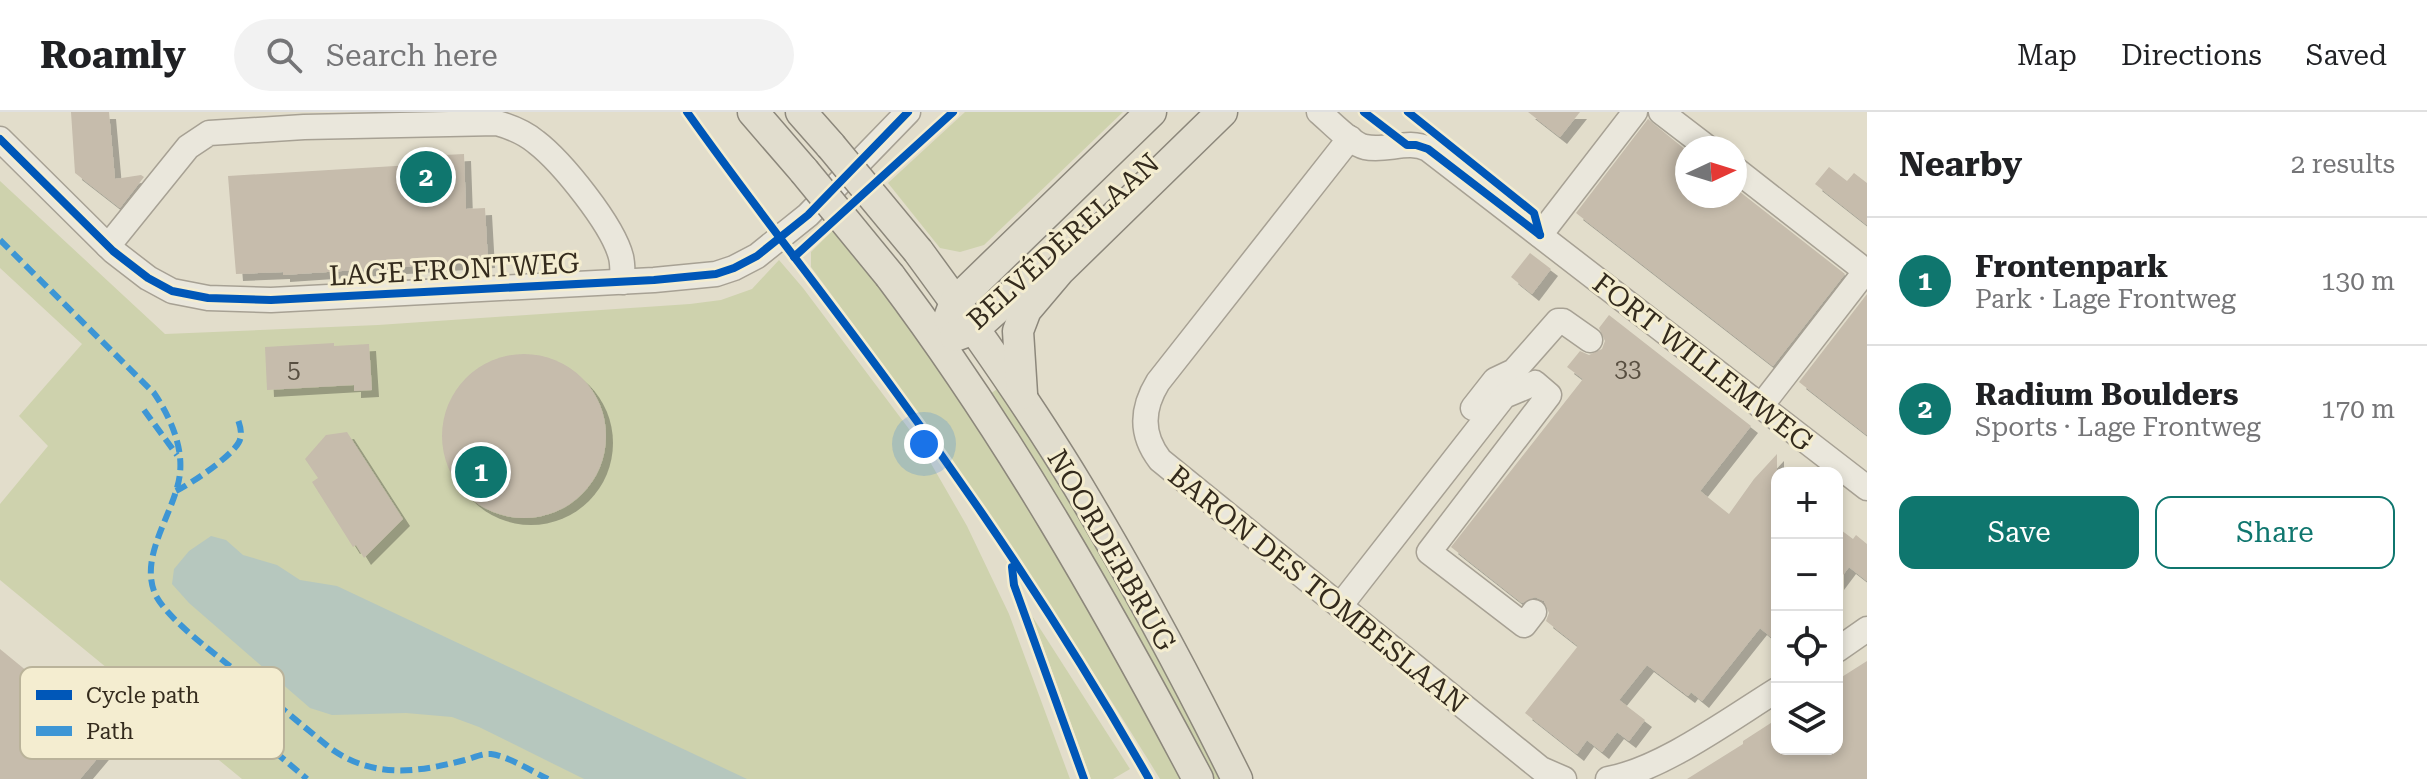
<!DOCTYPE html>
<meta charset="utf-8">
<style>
:root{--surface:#fff;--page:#f2f2f2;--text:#202124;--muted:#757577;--line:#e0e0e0;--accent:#0f766e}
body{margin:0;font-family:"Roboto Serif",serif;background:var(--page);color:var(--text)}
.controls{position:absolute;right:24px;bottom:24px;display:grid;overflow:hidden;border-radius:16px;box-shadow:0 4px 12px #0003}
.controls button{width:72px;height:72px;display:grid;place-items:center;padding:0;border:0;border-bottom:2px solid var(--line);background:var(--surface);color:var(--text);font:40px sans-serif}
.compass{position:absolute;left:1675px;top:24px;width:72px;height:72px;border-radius:50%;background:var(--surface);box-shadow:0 4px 12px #0003;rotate:86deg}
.you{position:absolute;left:924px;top:332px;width:28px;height:28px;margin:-20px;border:6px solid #fff;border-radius:50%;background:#1a73e8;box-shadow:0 0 0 12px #1a73e833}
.badge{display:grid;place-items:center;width:52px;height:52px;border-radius:50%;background:var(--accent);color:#fff;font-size:26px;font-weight:700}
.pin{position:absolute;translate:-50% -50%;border:4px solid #fff;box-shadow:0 2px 8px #0006}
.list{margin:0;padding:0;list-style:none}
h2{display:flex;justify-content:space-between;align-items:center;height:104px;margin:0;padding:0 32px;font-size:34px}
h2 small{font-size:26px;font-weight:400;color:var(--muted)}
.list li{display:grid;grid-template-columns:52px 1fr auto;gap:24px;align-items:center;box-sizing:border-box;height:128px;padding:0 32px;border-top:2px solid var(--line)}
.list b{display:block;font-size:30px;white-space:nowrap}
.list p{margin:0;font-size:26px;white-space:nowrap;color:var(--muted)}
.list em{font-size:26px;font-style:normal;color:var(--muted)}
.actions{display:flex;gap:16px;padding:24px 32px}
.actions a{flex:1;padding:18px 0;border:2px solid var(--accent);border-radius:16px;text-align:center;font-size:28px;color:var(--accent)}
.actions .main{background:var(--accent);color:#fff}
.icon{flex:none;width:44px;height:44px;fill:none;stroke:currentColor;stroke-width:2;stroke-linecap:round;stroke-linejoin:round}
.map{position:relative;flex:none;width:1867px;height:667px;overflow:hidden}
header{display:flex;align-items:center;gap:48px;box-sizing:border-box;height:112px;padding:0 40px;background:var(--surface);border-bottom:2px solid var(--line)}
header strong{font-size:38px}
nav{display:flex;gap:44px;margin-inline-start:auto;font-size:28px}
.search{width:560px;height:72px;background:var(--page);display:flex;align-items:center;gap:20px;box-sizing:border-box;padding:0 28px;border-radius:44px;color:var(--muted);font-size:30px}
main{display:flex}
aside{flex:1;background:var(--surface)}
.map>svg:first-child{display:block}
.green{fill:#ced2ad}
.water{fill:#b6c7be}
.building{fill:#c6bcac;filter:url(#shadow)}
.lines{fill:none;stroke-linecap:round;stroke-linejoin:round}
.minor-casing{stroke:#a7a194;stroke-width:27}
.major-casing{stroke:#8c877b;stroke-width:33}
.minor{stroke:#eae7dc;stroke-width:24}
.major{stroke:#e1ddce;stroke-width:30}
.major-bridge-casing{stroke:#8c877b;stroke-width:33;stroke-linecap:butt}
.major-bridge{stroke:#e1ddce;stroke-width:30}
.quiet{stroke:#3d96d5;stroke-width:6;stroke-dasharray:12 6;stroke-linecap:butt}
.cycleway-casing{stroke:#f4edd0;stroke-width:13}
.cycleway{stroke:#0057b8;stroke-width:8}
.labels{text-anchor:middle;stroke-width:6;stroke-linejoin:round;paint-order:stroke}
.number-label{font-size:24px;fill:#584f41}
.street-label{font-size:28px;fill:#342b1d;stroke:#f4edd0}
.key{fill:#f4edd0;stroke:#bab39a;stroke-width:2}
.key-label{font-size:22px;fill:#342b1d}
</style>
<header>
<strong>Roamly</strong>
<div class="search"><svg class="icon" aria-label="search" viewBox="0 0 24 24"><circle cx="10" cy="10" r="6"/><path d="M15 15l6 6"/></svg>Search here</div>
<nav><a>Map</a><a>Directions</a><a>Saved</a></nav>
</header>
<main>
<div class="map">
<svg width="1867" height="667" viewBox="0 0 1867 667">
<defs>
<filter id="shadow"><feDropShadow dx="7" dy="7" stdDeviation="0" flood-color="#0004"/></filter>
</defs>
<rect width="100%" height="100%" fill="#e2ddcb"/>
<!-- green -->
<g class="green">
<path d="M965,0H1123L984,133L960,140L940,136L888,71Z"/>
<path d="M0,69L165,222L378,213L690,192L721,188L752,177L779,148L803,176L918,329L967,414L1009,502L1070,667H242L0,468V392L48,334L19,304L82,232L0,156Z"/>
<path d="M833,118L914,217L1022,382L1187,667H1160C1052,490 935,321 811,155V140Z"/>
<path d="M1000,275L1116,465L1223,667H1214L1170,585L987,284Z"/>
<path d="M1032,504L1130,657L1113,667H1091Z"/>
</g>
<!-- water -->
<path class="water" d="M211,424L226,428L243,443L277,453L300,468L337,474L747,667H584L479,615L452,605L406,601L332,603L310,596L189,491L172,472L174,457L189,439Z"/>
<!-- building -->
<g class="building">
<path d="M71,0H109L115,67L141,63L144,65L120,96L75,61Z"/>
<path d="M1528,0H1580L1560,25Z"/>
<path d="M1648,7L1687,39V84H1735V76L1845,162L1773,254L1576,101Z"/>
<path d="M464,42L466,97L485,96L488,149L283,163V160L236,162L228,64L445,51L444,43Z"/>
<path d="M1829,55L1847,69L1854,61L1867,71V113L1815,72Z"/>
<path d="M1530,141L1551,157L1532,182L1511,165Z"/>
<path d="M1867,182V323L1799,270Z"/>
<path d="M1609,203L1751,314L1700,379L1729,402L1754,367L1777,342V530L1760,516L1702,589L1691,580L1688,584L1647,553L1619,588L1645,608L1629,629L1617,620L1602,640L1587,628L1577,642L1525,601L1578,534L1546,509L1549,501L1544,489L1535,485L1522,491L1451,435L1583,267L1567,255L1580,239L1589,243L1602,237L1605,229L1599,216Z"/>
<path d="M334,231V234L369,232L372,278L354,279V273L267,278L265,235Z"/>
<circle cx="524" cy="324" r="82"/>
<path d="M347,320L403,407L364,446L356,433L353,435L312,370L318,366L305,347L326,323Z"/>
<path d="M1837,415L1853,427L1856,423L1867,432V469L1849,455L1837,471Z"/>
<path d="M0,537L112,629L80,667H0Z"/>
<path d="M1867,549V667H1687L1743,632V629L1777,607V637H1837V568Z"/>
</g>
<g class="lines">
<defs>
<g id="minor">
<path d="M1319,0C1330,9 1351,32 1365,35C1386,40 1408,27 1428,37L1867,376"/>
<path d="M1661,0L1708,36"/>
<path d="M1350,26L1158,270C1142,296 1140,322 1160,348L1541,657L1564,667"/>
<path d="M0,27L113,139L148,166L172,179L208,186L271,188L654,168L716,162L734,156L757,144L808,103L908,0"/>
<path d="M1735,57L1858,153L1862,161L1861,165L1761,294"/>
<path d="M1540,123L1635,0"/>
<path d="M108,134L188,35L209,21L304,15L497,11C511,15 524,20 536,30C562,50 613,113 621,145C623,153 622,162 623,170"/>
<path d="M1473,296L1495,268L1514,259L1558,209H1563L1590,228"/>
<path d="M1340,494L1504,284L1535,271L1549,283L1429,440L1524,513L1534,500"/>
<path d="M1837,538L1867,517"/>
<path d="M1608,667C1661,658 1730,607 1777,578"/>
</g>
<g id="major">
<path d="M753,0L804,59"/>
<path d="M801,0L831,34"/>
<path d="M918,139C974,215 1029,293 1078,374C1135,469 1188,568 1237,667"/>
<path d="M890,164C1008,321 1106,493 1198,667"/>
<path d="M949,206L955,190L1151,0"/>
<path d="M955,224L974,217L1036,161"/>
<path d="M1022,282L1018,219L1026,198L1059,159L1222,0"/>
</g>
</defs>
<!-- minor casing -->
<use href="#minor" class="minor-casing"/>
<!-- major casing -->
<use href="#major" class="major-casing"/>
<!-- minor -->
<use href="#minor" class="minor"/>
<!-- major -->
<use href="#major" class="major"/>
<defs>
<g id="major-bridge">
<path d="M831,34L918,139"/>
<path d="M804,59L890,164"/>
</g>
</defs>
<!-- major-bridge casing -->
<use href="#major-bridge" class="major-bridge-casing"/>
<!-- major-bridge -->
<use href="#major-bridge" class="major-bridge"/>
<!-- quiet -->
<g class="quiet">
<path d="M0,128L154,281C169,303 183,333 180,361C176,400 137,444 156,484C168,506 206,535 226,551C261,579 296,608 330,636C372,666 414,661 461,649C471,647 482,641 491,642C508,644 533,660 548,667"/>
<path d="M144,298L177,343"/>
<path d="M176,379C192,371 231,345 239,330C243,322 240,313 237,305"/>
<path d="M244,631L261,628L307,667"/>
</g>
<defs>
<g id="cycleway">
<path d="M687,0C755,96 828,187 897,282C988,405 1073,534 1149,667"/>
<path d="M1364,0L1407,33H1416L1428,37L1540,123"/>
<path d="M1408,0L1534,101L1540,123"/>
<path d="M0,27L113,139L148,166L172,179L208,186L271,188L654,168L716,162L734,156L757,144L808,103L908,0"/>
<path d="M794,145L953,0"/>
<path d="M1012,455L1014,473L1084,667"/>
</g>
</defs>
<!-- cycleway casing -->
<use href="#cycleway" class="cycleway-casing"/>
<!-- cycleway -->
<use href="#cycleway" class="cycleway"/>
</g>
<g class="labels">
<!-- number labels -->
<g class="number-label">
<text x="1628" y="265">33</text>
<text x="294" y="266">5</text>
</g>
<!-- street labels -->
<g class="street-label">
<text transform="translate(1063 129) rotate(-42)" y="10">BELVÉDÈRELAAN</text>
<text transform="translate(454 157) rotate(-3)" y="10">LAGE FRONTWEG</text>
<text transform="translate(1703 250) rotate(38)" y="10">FORT WILLEMWEG</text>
<text transform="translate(1112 438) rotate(60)" y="10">NOORDERBRUG</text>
<text transform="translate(1318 477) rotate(39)" y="10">BARON DES TOMBESLAAN</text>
</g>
</g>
<!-- legend -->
<rect x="20" y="555" width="264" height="92" rx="12" class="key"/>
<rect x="36" y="578" width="36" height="10" fill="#0057b8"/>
<rect x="36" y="614" width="36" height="10" fill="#3d96d5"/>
<g class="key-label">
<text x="86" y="591">Cycle path</text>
<text x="86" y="627">Path</text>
</g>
</svg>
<div class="controls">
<button>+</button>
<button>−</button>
<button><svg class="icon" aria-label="locate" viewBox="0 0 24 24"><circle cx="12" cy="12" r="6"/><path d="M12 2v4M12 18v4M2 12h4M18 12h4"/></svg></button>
<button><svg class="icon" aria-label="layers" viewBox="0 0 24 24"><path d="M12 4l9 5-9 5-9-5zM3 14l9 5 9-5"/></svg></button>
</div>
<svg class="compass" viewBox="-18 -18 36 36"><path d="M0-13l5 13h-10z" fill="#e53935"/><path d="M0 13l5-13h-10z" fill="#757577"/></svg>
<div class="you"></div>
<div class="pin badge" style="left:481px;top:360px">1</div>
<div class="pin badge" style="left:426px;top:65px">2</div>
</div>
<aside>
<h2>Nearby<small>2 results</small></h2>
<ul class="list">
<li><span class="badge">1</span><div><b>Frontenpark</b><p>Park · Lage Frontweg</p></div><em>130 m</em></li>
<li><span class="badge">2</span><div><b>Radium Boulders</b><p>Sports · Lage Frontweg</p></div><em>170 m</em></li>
</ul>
<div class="actions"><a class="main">Save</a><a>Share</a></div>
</aside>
</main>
